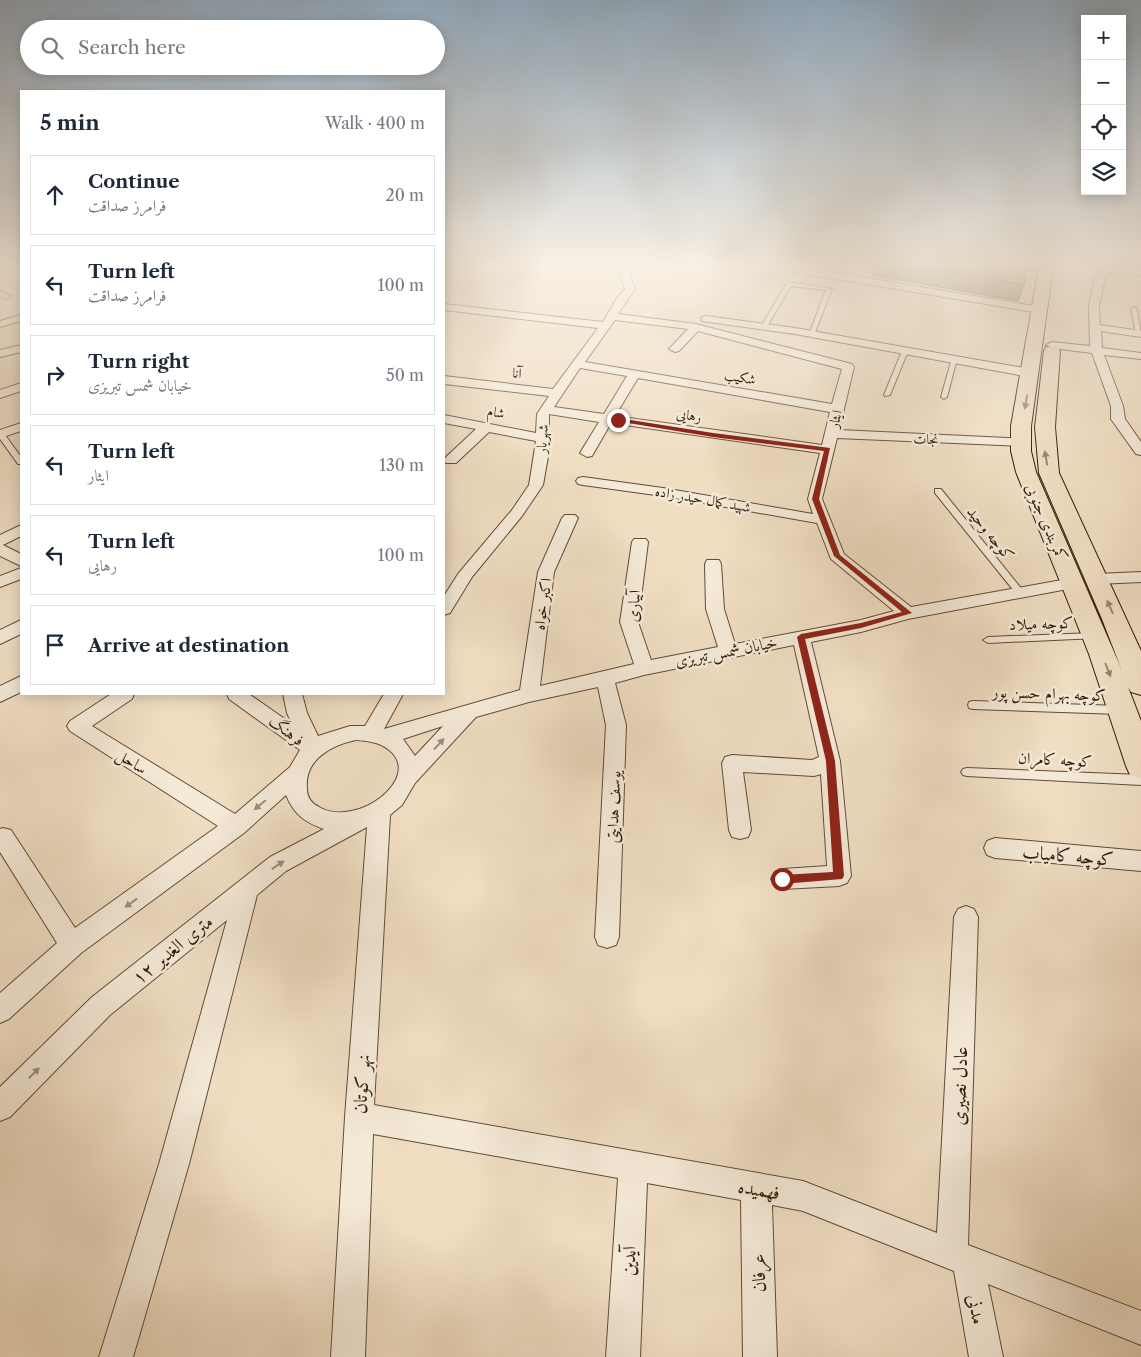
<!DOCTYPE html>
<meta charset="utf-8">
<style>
:root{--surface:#fff;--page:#f6f6f7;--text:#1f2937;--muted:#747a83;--line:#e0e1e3}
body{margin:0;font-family:"Libre Caslon Text",Amiri,serif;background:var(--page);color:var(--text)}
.controls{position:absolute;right:15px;top:15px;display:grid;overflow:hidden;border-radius:0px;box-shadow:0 2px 12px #0003}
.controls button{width:45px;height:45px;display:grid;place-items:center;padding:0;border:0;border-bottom:1px solid var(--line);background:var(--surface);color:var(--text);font:25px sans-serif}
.stop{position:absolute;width:15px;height:15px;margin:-11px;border:4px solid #8f2418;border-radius:50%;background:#fff}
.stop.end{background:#8f2418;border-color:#fff;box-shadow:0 1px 5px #0008}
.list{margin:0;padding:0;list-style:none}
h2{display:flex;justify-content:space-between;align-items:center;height:65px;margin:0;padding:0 20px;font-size:21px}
h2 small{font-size:16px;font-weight:400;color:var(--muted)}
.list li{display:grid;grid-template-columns:32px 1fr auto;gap:15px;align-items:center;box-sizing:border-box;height:80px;margin:0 10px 10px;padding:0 10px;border:1px solid var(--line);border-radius:0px}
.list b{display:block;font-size:19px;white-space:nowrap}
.list p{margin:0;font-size:16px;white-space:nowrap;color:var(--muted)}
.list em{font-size:16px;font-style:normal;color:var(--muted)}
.icon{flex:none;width:28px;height:28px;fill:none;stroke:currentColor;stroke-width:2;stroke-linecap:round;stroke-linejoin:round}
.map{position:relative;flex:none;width:1141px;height:1357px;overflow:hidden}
.search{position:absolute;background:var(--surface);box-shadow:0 2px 12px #0003;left:20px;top:20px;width:425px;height:55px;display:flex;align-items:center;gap:12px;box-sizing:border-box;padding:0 18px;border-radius:28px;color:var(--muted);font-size:19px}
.panel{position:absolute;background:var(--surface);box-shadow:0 2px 12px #0003;left:20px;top:90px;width:425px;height:605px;border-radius:0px}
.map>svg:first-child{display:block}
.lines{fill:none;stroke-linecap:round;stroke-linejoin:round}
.service-casing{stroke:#604c36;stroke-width:2}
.minor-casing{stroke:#604c36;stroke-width:2}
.primary-casing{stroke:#301c07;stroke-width:2}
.service{fill:#f5ead8;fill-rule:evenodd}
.minor{fill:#f5ead8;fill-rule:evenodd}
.primary{fill:#f0dec3;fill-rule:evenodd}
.wall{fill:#7f6f5a;stroke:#301c07}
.building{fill:#948169;stroke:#301c07}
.oneway{fill:#9a876e}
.oneway2{fill:#9c8d7a}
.route{fill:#8f2418}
.labels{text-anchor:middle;stroke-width:5;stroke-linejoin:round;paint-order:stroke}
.far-street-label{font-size:14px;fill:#301c07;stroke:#f5ead8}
.street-label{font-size:16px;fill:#301c07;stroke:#f5ead8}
.near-street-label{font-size:19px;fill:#301c07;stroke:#f5ead8}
</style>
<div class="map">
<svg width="1141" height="1357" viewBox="0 0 1141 1357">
<rect width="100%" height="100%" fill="#f0dec3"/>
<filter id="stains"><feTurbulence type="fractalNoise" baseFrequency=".004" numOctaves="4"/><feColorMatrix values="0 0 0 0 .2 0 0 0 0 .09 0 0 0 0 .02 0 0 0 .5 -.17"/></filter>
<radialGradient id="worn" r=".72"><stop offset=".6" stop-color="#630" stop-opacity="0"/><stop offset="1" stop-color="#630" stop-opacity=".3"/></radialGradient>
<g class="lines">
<defs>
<g id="service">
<path d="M789,282L832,289L814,335L809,334L826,290L791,286L766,328L761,327L786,284Z"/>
<path d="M1134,307L1137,309L1141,335L1139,336L1136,334L1131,309Z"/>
<path d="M905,349L908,351L890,395L885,396L884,395L902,351Z"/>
<path d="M952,358L957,359L947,397L944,399L941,397Z"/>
<path d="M0,432H3L21,457V464H18L0,439Z"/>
<path d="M935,489H941L1024,592L1026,594L1024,596H1018L935,493Z"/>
<path d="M1094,633L1097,634L1099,636L1097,638L988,643L983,640L988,637Z"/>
<path d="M973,701L1120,706L1124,707L1125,710L1124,713L1120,714L973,709L969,708L968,705L969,702Z"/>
<path d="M967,768L1141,775V785L967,776L963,775L961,772L963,769Z"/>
</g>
<g id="minor">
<path d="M621,267H631L630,276L635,289L618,314L696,324L852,364L854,367L839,430L1026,439L1028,442L1026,445L1021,446L837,438L822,499L844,554L911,607L1073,578L1079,579L1081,583L1079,587L1073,588L908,619L861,632L811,642L840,761L851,876L847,883L839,886L783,889L775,886L771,879L775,872L783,869L827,866L821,774L814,776L743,772L751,830L748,837L740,839L732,837L729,830L722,763L725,757L732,755L812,760L819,757L794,645L644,675L615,683L626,725L619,937L616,945L607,948L598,945L595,937L606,725L598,687L529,702L476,717L415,783L402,805L390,815L374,1105L803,1181L937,1233L954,917L958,909L966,906L974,909L978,917L968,1245L1141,1311V1345L988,1284L1003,1357H969L954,1271L803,1211L772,1205L777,1357H743L741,1200L647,1183L640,1357H606L618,1178L373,1134L365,1357H331L345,1117L367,827L286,871L257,895L189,1164L133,1357H99L159,1164L227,920L110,1015L10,1117L0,1121V1087L92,997L270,857L324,829C304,822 294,814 286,795L244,833L81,953L9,1019L0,1023V993L57,943L0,852V829L3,828L11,830L75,928L218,826L70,731L67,726L70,721L111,694H134L132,699L92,726L235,814L290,767L300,750L229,699L227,694H249L292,724L287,713L283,694H302L307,713L318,736L350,726H365L384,694H403L384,729L520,690L538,572L562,518L565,515H575L578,518L554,572L540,686L634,664L620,622L632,542L634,539H646L648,542L638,622L651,660L718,647L706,609L705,564L707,560H719L721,564L724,609L735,644L861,620L894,611L831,559L817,523L663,496L583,485L578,484L576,481L578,478L583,477L663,488L813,514L808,499L820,453L611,423L592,456L587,457L580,453L599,422L549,414V451L543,485L522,516L472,577L450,613L444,615V596L458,574L512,510L529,485L536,441L489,432L456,463H446L444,460L446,457L476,429L444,423V415L536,433L537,414L549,396L444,384V376L553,389L598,328L444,310V304L603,322L617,298L625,289L620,276ZM615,320L688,329L669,349L675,352L679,351L698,331L842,369L832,404L585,362ZM580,368L627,376L604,414L554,407ZM638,378L830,412L822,445L615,416ZM443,726L415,756L403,739ZM356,740C367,741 380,742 389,750C424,778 356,829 319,807C311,803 307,797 307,789C304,759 332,745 356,740Z"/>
<path d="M776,267H801L1040,307L1045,310L1040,313L781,270Z"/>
<path d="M1109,267L1141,269V275L1112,273L1105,277L1099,306L1100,325L1141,331V337L1101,331L1102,348L1141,353V359L1104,355L1123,406L1125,419L1141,442V455L1136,454L1111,419V406L1092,353L1052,348L1046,345L1052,342L1090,346L1089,306L1095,276Z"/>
<path d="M0,291L11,296L6,299L0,297Z"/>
<path d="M21,315V321L0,327V321Z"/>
<path d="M706,316L795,328L1030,369L1036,373L1030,377L795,334L702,321L701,319L702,317Z"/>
<path d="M21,345V352L0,357V350Z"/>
<path d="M21,383V391L0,398V390Z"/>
<path d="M21,423V431L0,438V430Z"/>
<path d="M21,525V536L3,545L21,554V566L0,556V535Z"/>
<path d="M21,568V579L0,587V576Z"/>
<path d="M1141,572V582L1097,584L1091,583L1089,579L1091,575L1097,574Z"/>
<path d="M21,620V634L0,644V630Z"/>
<path d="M21,676V692L0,702V686Z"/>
<path d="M995,838L1141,851V871L995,858L987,855L984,848L987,841Z"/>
</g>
<path id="primary" d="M1039,267H1053L1031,426V451L1036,472L1121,668L1102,619L1039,473L1035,427L1044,351L1046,347H1058L1060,351L1055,427L1059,473L1141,651V695L1131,692L1128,687L1141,721V778L1130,775L1126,766L1089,654L1016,472L1011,451V426Z"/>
</defs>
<!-- service casing -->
<use href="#service" class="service-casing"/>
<!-- minor casing -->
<use href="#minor" class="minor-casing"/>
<!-- primary casing -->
<use href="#primary" class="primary-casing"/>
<!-- service -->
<use href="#service" class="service"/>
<!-- minor -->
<use href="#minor" class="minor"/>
<!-- primary -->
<use href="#primary" class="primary"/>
</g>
<!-- wall -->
<path class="wall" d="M875,267H1028L1024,285L1018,301L873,275Z"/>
<!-- building -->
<path class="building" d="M922,267H1028L1024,285Z"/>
<!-- one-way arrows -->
<defs><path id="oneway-solid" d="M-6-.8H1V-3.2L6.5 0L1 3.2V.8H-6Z" transform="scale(1.25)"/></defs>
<g class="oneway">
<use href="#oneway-solid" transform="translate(1026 402) rotate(99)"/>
<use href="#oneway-solid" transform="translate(1046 458) rotate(-99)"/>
<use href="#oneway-solid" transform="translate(1110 607) rotate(-114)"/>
<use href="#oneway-solid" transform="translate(1108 670) rotate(69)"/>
</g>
<g class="oneway2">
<use href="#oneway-solid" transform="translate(439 744) rotate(-47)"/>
<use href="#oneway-solid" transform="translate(260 805) rotate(140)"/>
<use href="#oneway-solid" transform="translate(278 865) rotate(-34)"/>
<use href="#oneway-solid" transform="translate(131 903) rotate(144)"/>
<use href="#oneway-solid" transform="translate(34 1073) rotate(-45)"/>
</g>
<!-- sky -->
<linearGradient id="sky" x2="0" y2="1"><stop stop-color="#91aac0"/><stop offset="0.58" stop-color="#f8f0e4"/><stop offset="1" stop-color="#f8f0e4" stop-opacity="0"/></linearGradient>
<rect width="1141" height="457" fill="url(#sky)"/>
<!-- route -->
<path class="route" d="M618,418L713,433L830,448L819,499L840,555L912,613L861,628L805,639L835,761L844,876L842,879L782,884L777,879L782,875L833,872L826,761L797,637L801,634L861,623L902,612L834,556L812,499L824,451L713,437L616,421Z"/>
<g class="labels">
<!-- far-street labels -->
<g class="far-street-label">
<text transform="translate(517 373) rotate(6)" y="5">آنا</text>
<text transform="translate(740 377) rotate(10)" y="5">شکیب</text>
<text transform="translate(496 412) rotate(11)" y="5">شام</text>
<text transform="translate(689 415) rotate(9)" y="5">رهایی</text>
<text transform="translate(835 419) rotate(-76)" y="5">ایثار</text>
<text transform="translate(542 439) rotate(-86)" y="5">شهریار</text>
<text transform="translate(926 439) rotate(2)" y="5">نجات</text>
<text transform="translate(703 499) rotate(10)" y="5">شهید کمال حیدر زاده</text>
</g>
<!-- street labels -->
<g class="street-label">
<text transform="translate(1047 522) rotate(67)" y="6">کمربندی جنوبی</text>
<text transform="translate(991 533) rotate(51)" y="6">کوچه وحید</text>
<text transform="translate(542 604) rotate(-82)" y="6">اکبر خواه</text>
<text transform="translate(633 606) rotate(-86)" y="6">آبیاری</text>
<text transform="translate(1041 623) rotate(-2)" y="6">کوچه میلاد</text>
<text transform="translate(726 651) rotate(-11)" y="6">خیابان شمس تبریزی</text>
<text transform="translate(1049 693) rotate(2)" y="6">کوچه بهرام حسن پور</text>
<text transform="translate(287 730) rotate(37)" y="6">فرهنگ</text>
<text transform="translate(1055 759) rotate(3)" y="6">کوچه کامران</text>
<text transform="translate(132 761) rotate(32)" y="6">ساحل</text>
<text transform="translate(613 807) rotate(-88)" y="6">یوسف هدایتی</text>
</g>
<!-- near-street labels -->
<g class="near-street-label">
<text transform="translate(1068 855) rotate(5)" y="7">کوچه کامیاب</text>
<text transform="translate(172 949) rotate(-39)" y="7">۱۲ متری الغدیر</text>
<text transform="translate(361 1084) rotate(-86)" y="7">نهر کوتان</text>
<text transform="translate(959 1086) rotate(-88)" y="7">عادل نصیری</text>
<text transform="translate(759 1189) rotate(10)" y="7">فهمیده</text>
<text transform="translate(628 1261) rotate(-87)" y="7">آیدین</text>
<text transform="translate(758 1273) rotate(-91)" y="7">عرفان</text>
<text transform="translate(977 1309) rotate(79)" y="7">مدنی</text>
</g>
</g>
<rect width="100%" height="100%" filter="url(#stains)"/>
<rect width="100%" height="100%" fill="url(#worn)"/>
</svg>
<div class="controls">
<button>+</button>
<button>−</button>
<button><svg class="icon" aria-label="locate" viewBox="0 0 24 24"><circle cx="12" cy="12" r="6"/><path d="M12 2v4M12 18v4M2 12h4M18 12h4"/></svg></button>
<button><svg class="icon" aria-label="layers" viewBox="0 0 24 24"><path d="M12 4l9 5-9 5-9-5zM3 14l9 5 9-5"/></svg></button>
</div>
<div class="stop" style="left:782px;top:879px"></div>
<div class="stop end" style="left:618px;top:420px"></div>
<div class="search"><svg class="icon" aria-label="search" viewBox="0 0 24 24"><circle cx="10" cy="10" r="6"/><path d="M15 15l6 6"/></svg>Search here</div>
<section class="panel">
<h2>5 min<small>Walk · 400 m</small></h2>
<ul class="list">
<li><svg class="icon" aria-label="ahead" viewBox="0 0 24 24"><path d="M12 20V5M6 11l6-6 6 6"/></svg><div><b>Continue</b><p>فرامرز صداقت</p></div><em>20 m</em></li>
<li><svg class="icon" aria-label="left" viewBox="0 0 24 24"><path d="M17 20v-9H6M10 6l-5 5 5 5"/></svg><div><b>Turn left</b><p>فرامرز صداقت</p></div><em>100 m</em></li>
<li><svg class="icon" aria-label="right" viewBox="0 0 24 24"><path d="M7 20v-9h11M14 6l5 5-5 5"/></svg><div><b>Turn right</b><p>خیابان شمس تبریزی</p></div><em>50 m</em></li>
<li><svg class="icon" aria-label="left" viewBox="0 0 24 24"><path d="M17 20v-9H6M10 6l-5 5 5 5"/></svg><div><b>Turn left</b><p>ایثار</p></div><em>130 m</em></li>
<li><svg class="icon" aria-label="left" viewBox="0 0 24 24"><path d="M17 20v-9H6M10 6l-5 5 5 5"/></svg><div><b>Turn left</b><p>رهایی</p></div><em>100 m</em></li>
<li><svg class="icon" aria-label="arrive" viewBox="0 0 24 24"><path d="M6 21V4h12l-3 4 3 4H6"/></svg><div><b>Arrive at destination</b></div></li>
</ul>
</section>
</div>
